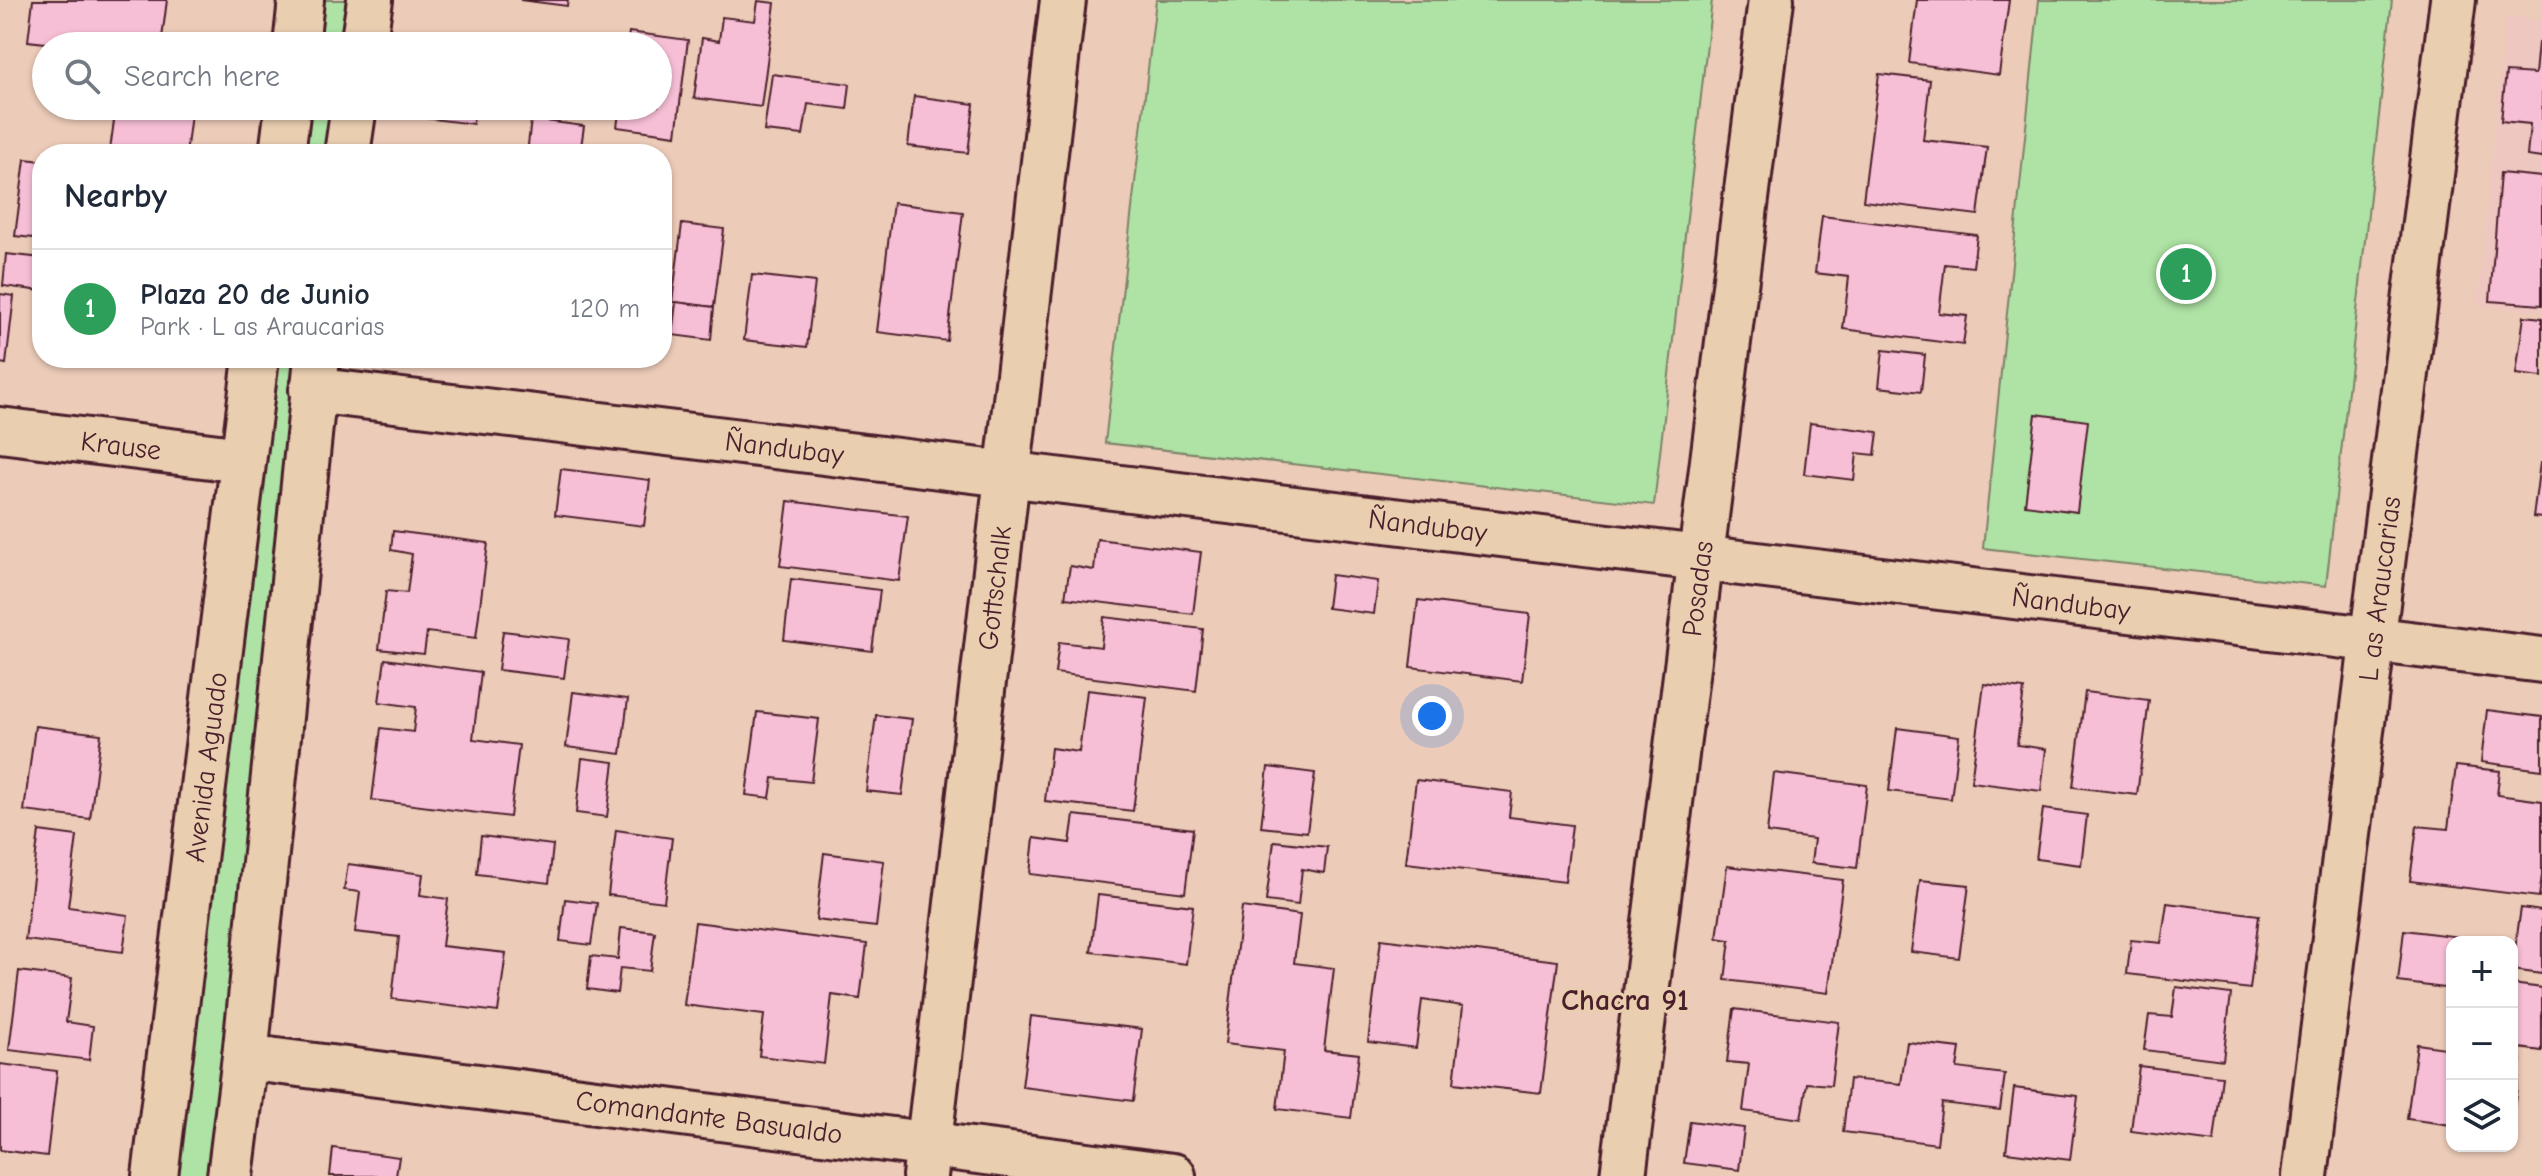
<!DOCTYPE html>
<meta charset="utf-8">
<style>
:root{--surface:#fff;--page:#f6f6f7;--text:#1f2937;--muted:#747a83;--line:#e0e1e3;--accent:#d93025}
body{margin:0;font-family:"Comic Neue",sans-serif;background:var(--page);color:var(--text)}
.controls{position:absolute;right:24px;bottom:24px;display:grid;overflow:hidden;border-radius:16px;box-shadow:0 2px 6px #0004}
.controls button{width:72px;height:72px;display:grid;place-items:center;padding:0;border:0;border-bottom:2px solid var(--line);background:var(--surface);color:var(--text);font:40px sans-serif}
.you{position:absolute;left:1432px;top:716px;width:28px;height:28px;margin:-20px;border:6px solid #fff;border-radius:50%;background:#1a73e8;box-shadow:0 0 0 12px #1a73e833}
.badge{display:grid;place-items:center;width:52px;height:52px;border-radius:50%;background:var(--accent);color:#fff;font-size:26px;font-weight:700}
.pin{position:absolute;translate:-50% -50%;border:4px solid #fff;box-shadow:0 2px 8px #0006}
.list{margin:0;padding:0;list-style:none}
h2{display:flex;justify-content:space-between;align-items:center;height:104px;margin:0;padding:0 32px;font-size:34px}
h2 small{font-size:26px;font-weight:400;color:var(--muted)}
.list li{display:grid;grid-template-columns:52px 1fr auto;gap:24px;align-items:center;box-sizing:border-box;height:120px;padding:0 32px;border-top:2px solid var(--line)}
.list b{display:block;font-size:30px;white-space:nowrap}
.list p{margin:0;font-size:26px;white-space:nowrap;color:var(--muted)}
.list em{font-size:26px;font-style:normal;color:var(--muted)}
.icon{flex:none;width:44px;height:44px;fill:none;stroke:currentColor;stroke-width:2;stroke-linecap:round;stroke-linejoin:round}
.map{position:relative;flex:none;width:2542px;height:1176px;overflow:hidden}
.search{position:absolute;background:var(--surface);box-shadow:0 2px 6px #0004;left:32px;top:32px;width:640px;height:88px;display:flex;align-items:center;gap:20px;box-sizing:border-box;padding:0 28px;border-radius:44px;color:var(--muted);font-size:30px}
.panel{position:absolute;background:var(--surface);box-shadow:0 2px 6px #0004;left:32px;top:144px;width:640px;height:224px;border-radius:32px}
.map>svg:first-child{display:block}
.built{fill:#efc7c1}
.green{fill:#afe3a5;stroke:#7c8168;stroke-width:2}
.building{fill:#f7bfd6;stroke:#4a1f2b;stroke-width:2}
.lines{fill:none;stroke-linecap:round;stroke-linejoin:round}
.minor-casing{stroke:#4a1f2b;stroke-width:50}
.secondary-casing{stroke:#4a1f2b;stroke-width:50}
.minor{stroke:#e9ceb0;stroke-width:44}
.secondary{stroke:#e9ceb0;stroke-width:44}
.labels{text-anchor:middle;stroke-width:6;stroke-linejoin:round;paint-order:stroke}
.street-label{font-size:28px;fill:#4a1f2b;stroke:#e9ceb0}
.neighbourhood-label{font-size:30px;font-weight:bold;fill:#4a1f2b;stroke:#e9ceb0}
</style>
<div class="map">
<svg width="2542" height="1176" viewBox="0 0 2542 1176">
<rect width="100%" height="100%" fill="#eccbb8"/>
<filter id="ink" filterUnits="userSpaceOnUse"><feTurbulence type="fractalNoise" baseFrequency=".0125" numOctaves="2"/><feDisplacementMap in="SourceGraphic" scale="16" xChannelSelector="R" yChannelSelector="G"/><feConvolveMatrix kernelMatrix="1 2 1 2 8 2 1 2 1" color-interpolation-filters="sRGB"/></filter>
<g filter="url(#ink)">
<!-- built -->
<path class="built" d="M2506,16L2542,20V312L2477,306Z"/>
<!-- green -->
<g class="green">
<path d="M303,0H361L355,46H297Z"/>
<path d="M1156,0H1712L1654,505L1105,443Z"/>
<path d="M2039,0H2392L2326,586L1983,548Z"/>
<path d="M290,106H348L342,154H284Z"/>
<path d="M259,358H316L215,1176H158Z"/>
</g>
<!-- building -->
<g class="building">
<path d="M33,0H167L161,46H73L28,41Z"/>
<path d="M520,0H568L567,6Z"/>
<path d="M1917,0H2009L1999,75L1909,63Z"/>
<path d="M758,1L775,3L761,107L694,98L702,38L719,41L722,17L755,21Z"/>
<path d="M629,32L688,40L676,135L617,127L620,106H658V46H627Z"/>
<path d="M426,38L483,45L425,46Z"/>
<path d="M2538,43H2542V158L2527,156L2530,124L2501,121L2506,72L2535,74Z"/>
<path d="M772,74L850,84L847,109L808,104L803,135L764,131Z"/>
<path d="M1879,74L1930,80L1923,140L1987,147L1978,215L1863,201Z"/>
<path d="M914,96L974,104L968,153L908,146Z"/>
<path d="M116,106H192L186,154H145L110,150Z"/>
<path d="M417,106H475L473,124L416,117Z"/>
<path d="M494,106H559L558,115Z"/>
<path d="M531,119L584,126L580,154H527Z"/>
<path d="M25,159L42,161V239L15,236Z"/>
<path d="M2500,173L2542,177V305L2490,301Z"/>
<path d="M893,203L963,212L947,341L877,332Z"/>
<path d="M1822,216L1977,235L1973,267L1945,264L1939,313L1967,316L1963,345L1843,329L1849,277L1815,273Z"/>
<path d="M682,224L724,229L714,307L672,302Z"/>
<path d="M6,254L42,258V291L3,286Z"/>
<path d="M752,275L815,282L807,347L744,340Z"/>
<path d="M0,294L14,296L6,364L0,363Z"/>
<path d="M676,302L714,307L711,340L672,335Z"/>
<path d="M2524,316L2542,318V377L2516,374Z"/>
<path d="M1883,350L1925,355L1921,392L1879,387Z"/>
<path d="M2036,414L2088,421L2077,512L2025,505Z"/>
<path d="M1810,423L1878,432L1875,455L1857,453L1854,480L1804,474Z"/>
<path d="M2540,463H2542V518L2533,517Z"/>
<path d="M561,469L650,480L644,526L555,515Z"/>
<path d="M788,501L908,516L899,581L780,566Z"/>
<path d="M393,531L488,543L476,638L427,632L424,654L379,649L386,591L407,593L412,554L391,550Z"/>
<path d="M1097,539L1201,552L1193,614L1065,598L1070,566L1094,570Z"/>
<path d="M1331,575L1378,581L1374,614L1327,608Z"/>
<path d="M791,579L880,590L872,651L784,640Z"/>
<path d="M1418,600L1530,614L1522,681L1410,667Z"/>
<path d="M1104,617L1203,629L1196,691L1055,673L1059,642L1101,647Z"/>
<path d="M503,631L569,639L564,678L498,670Z"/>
<path d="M385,659L481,672L473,739L519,745L510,817L372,800L381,728L413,732L416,707L379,702Z"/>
<path d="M1984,684L2024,689L2017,745L2046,749L2041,791L1971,782Z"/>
<path d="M1087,690L1147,697L1133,811L1045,801L1051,748L1079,752Z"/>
<path d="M573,692L628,699L621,754L566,747Z"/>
<path d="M2085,692L2149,700L2137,795L2073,787Z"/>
<path d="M2487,710L2542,717V770L2481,762Z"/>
<path d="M757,712L819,719L811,782L773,778L770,798L746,795Z"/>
<path d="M876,715L912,719L902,795L866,791Z"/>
<path d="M35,726L101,734L90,819L24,811Z"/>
<path d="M1897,728L1959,736L1951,799L1889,791Z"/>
<path d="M582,758L614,762L607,817L576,813Z"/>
<path d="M2456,766L2500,771L2497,795L2542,801V875L2539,897L2410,881L2417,826L2448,829Z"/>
<path d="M1268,767L1315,773L1307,832L1261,827Z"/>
<path d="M1774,773L1867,785L1857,868L1811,863L1814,839L1767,833Z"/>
<path d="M1416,780L1512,792L1509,817L1572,825L1565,882L1406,863Z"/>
<path d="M2043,809L2087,815L2081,865L2036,859Z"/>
<path d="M1074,815L1193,829L1185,893L1030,874L1034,838L1070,843Z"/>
<path d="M616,830L672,838L664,902L608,895Z"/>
<path d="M39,831L77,836L68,907L128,915L123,952L25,940Z"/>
<path d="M481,836L553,845L549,883L477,874Z"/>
<path d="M1274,841L1327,847L1324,873L1302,869L1298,905L1266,901Z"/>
<path d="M824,853L884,861L876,927L816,920Z"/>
<path d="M348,864L423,874L420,895L448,899L442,946L506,953L498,1012L392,999L399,937L355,932L360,892L344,890Z"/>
<path d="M1727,866L1843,880L1828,993L1725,980L1730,940L1717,938Z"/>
<path d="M1920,880L1969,885L1959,958L1911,952Z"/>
<path d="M1098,895L1193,906L1186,964L1091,952Z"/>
<path d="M565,899L597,903L591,945L560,941Z"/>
<path d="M2167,903L2259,915L2250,989L2127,974L2131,940L2161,943Z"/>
<path d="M1242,907L1300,915L1294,963L1334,968L1324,1050L1359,1054L1351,1118L1277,1109L1284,1051L1225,1044Z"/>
<path d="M2521,908L2542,911V974L2512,970Z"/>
<path d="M695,922L867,944L860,999L832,995L824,1064L759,1056L764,1015L684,1005Z"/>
<path d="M621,928L655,932L650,971L620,968L617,993L587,989L591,956L618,959Z"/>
<path d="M2404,930L2476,939L2475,942H2452V989L2398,982Z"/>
<path d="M1381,939L1558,961L1541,1093L1454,1083L1463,1006L1422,1000L1416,1048L1368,1042Z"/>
<path d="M19,971L72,978L66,1022L93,1026L89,1060L9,1050Z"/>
<path d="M2512,984L2542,988V1051L2512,1047Z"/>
<path d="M2176,987L2231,994L2223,1060L2144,1050L2149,1015L2172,1017Z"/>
<path d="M1734,1009L1839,1022L1831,1085L1807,1083L1801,1119L1743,1111L1749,1064L1727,1062Z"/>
<path d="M1031,1016L1142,1029L1133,1101L1022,1087Z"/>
<path d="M1907,1042L1960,1048L1957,1068L2005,1074L2000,1110L1942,1103L1937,1144L1843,1132L1849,1079L1901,1084Z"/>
<path d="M2417,1044L2452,1049V1125L2407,1119Z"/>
<path d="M2512,1056L2521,1058L2512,1123Z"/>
<path d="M0,1064L57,1071L47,1156L0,1150Z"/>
<path d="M2139,1066L2222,1076L2214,1142L2131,1131Z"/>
<path d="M2014,1088L2078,1096L2070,1160L2006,1152Z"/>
<path d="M1690,1121L1744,1128L1739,1170L1684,1163Z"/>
<path d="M333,1148L399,1157L396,1176H330Z"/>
</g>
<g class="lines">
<defs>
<g id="minor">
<path id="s1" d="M312,390L2542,660"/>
<path id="s2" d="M0,430L243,460"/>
<path id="s3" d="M245,1057L1173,1176"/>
<path id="s4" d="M925,1176L1063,0"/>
<path id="s5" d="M1623,1176L1771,0"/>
<path id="s6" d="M2305,1176L2453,0"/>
</g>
<g id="secondary">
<path d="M296,46L301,0"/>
<path d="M363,46L370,0"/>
<path d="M282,154L288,106"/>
<path d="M347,154L354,106"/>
<path id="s7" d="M155,1176L256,358"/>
<path d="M230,1176L245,1057L317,358"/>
</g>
</defs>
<!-- minor casing -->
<use href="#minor" class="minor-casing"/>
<!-- secondary casing -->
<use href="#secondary" class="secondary-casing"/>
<!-- minor -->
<use href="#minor" class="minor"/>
<!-- secondary -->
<use href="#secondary" class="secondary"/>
</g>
</g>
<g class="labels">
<!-- street labels -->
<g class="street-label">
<text dy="10" stroke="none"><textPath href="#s2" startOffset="122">Krause</textPath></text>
<text dy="10" stroke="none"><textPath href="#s1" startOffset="476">Ñandubay</textPath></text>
<text dy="10" stroke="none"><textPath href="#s1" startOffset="1124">Ñandubay</textPath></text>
<text dy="10" stroke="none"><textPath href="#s4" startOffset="592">Gottschalk</textPath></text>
<text dy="10" stroke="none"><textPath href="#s5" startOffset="592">Posadas</textPath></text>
<text dy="10" stroke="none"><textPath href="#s6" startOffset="592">L as Araucarias</textPath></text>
<text dy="10" stroke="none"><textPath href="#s1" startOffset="1772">Ñandubay</textPath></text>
<text dy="10" stroke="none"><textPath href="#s7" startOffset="412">Avenida Aguado</textPath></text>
<text dy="10" stroke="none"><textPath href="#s3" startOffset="468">Comandante Basualdo</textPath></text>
</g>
<!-- neighbourhood labels -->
<g class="neighbourhood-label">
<text x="1625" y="1010">Chacra 91</text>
</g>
</g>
</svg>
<div class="controls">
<button>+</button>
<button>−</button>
<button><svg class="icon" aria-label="layers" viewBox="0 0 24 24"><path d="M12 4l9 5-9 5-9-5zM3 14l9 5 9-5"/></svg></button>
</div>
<div class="you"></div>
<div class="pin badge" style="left:2186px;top:274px;background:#2e9e5b">1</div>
<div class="search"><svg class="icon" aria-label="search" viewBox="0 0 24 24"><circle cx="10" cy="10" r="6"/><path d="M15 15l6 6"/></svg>Search here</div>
<section class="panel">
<h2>Nearby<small></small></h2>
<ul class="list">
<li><span class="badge" style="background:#2e9e5b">1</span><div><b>Plaza 20 de Junio</b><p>Park · L as Araucarias</p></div><em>120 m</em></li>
</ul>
</section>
</div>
